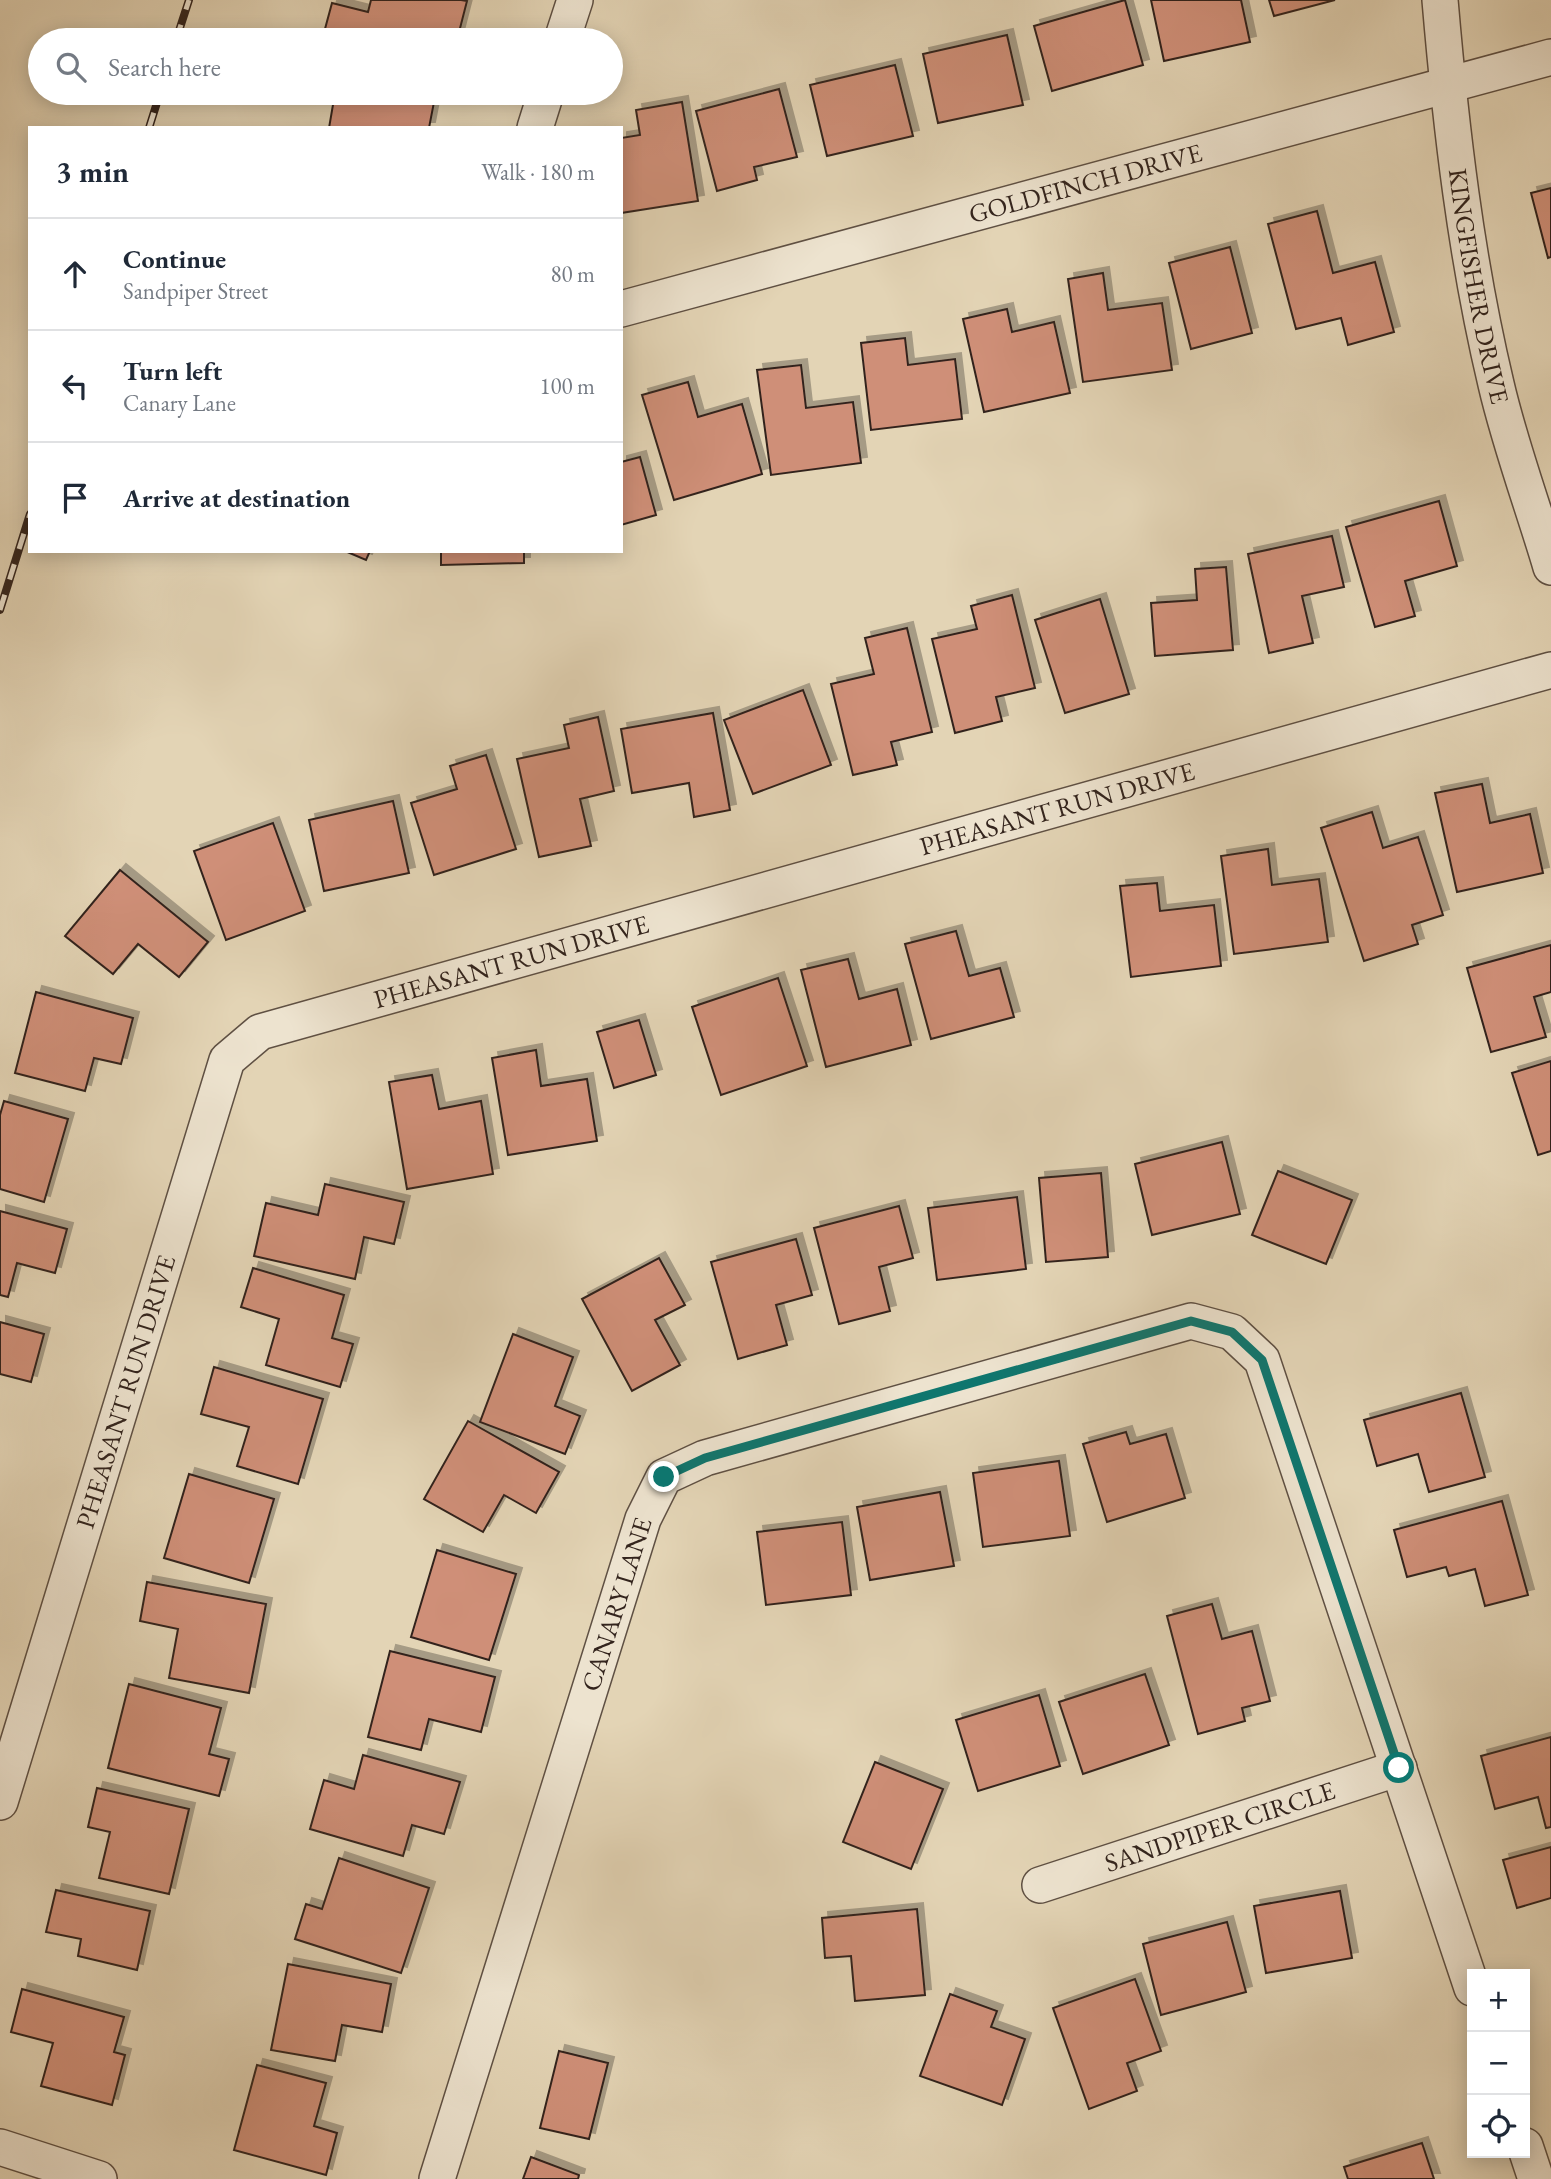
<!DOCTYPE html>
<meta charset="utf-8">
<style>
:root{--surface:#fff;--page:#f6f6f7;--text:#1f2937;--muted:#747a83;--line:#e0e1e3}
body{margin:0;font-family:"EB Garamond",serif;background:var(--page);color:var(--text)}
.controls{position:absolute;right:21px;bottom:21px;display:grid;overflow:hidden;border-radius:0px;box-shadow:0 4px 18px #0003}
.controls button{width:63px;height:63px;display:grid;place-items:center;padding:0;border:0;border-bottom:2px solid var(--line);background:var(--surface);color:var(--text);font:35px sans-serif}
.stop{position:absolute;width:21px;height:21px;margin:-16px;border:5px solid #0f766e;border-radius:50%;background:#fff}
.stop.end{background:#0f766e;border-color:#fff;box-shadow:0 2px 7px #0008}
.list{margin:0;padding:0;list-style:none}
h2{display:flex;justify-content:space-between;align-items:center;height:91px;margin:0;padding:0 28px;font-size:30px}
h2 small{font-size:23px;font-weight:400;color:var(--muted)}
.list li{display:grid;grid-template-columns:46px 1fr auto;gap:21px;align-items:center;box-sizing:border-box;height:112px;padding:0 28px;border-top:2px solid var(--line)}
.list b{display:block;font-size:26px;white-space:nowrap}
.list p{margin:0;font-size:23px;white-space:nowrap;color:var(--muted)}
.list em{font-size:23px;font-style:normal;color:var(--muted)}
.icon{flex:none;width:38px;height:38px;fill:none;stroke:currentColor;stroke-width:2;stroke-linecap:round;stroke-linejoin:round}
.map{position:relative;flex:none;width:1551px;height:2179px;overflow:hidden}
.search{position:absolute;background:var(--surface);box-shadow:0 4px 18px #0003;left:28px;top:28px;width:595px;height:77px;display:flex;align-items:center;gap:18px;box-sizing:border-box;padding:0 24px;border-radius:38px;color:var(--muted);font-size:26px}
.panel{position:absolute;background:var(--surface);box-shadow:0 4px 18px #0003;left:28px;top:126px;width:595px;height:427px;border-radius:0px}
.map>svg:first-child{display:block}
.building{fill:#cf8f78;stroke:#33241d;stroke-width:2;filter:url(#shadow)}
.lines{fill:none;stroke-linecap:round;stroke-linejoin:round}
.street-casing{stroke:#5f5043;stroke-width:38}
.street{stroke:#ede3cf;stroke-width:35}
.rail-casing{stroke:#33241d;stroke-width:8}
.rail{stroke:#ede3cf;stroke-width:5;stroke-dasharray:16;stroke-linecap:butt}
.route{stroke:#0f766e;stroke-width:9}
.labels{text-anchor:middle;stroke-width:5;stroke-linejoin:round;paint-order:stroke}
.street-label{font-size:26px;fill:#33241d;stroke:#ede3cf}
</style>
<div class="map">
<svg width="1551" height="2179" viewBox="0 0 1551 2179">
<defs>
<filter id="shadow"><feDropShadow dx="6" dy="-6" stdDeviation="0" flood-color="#0004"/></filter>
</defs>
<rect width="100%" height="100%" fill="#e3d4b5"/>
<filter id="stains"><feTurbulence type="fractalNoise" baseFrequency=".00286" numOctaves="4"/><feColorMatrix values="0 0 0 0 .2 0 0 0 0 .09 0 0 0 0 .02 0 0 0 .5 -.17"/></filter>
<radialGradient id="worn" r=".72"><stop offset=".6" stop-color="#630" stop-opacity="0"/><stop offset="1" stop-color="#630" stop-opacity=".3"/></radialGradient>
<!-- building -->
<g class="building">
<path d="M371,0H461L467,1L457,40H322L332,3L368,12Z"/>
<path d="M1125,0L1143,65L1052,91L1034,26Z"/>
<path d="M1151,0H1241L1250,42L1164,61Z"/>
<path d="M1269,0H1335L1274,16Z"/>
<path d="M1007,35L1023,105L938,123L923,54Z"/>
<path d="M895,65L913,136L827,156L810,85Z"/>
<path d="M779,89L797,157L754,167L757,180L717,191L696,111Z"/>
<path d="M335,93H381L434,102L429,128H329Z"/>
<path d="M682,102L698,201L621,213V138L640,135L636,110Z"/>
<path d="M1551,188V257L1548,258L1531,193Z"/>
<path d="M1317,211L1333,273L1375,262L1394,332L1348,345L1341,318L1296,329L1268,224Z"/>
<path d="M1230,247L1252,333L1191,349L1169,263Z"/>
<path d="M1103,273L1108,310L1162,303L1172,370L1083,382L1068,279Z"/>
<path d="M1007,309L1012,332L1054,322L1070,393L984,412L963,319Z"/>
<path d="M905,338L908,365L955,359L962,419L871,430L861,343Z"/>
<path d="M801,365L806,408L853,402L861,463L771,475L757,370Z"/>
<path d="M688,382L698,417L742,404L762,474L674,500L642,395Z"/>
<path d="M640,457L656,515L621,525V462Z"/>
<path d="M1439,501L1457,566L1405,581L1415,616L1375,627L1346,527Z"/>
<path d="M1332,536L1344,587L1302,596L1313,643L1269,653L1248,554Z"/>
<path d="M345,551H370L366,560Z"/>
<path d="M441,551H524V563L441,565Z"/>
<path d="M1226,567L1233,650L1155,656L1151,603L1197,600L1195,569Z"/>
<path d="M1012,595L1035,688L996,697L1002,721L955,733L932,639L977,629L971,606Z"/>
<path d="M1100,599L1129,694L1065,713L1035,620Z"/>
<path d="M907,628L932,732L891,742L897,765L853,775L831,684L874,674L865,638Z"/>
<path d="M803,690L831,765L753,794L724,720Z"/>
<path d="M713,713L730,810L694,817L689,783L632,793L621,729Z"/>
<path d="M598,717L614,791L580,799L591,846L539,857L517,759L569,748L564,725Z"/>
<path d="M486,755L516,849L434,875L411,803L457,789L450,766Z"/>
<path d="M1482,784L1490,823L1530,814L1543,873L1457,892L1435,793Z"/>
<path d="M393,801L409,873L324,891L309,820Z"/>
<path d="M1372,812L1383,848L1418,837L1443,915L1412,925L1418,944L1364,961L1321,828Z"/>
<path d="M273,823L305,911L226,940L194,851Z"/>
<path d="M1268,849L1272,885L1319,879L1328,942L1234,954L1221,856Z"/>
<path d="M120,870L208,942L179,977L138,944L113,974L65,936Z"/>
<path d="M1157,883L1160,911L1214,905L1221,966L1131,977L1120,886Z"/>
<path d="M956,931L969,976L1000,968L1014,1017L931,1039L905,944Z"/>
<path d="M1551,945V992L1534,997L1546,1037L1491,1052L1467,968Z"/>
<path d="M848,959L859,999L897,989L911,1045L826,1067L801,970Z"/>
<path d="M778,978L807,1066L721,1095L692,1007Z"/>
<path d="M36,992L133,1018L121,1064L94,1058L85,1091L15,1073Z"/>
<path d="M639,1020L656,1075L614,1088L597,1032Z"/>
<path d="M536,1050L541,1086L587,1079L597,1141L508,1155L492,1058Z"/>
<path d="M1551,1061V1151L1538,1155L1512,1073Z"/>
<path d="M432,1075L439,1109L481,1101L493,1174L407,1189L389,1082Z"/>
<path d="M4,1101L68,1119L44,1202L0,1189V1115Z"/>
<path d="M1222,1142L1240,1214L1152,1235L1135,1164Z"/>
<path d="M1278,1171L1352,1200L1326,1264L1252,1235Z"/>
<path d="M1101,1173L1108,1257L1046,1262L1039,1178Z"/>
<path d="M325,1184L404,1202L394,1244L364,1237L355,1279L254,1256L266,1203L318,1215Z"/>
<path d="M1017,1197L1026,1269L937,1280L928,1208Z"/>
<path d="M899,1206L913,1258L879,1267L890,1311L839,1324L814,1228Z"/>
<path d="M0,1211L67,1229L55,1273L17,1263L8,1297L0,1295Z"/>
<path d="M796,1239L812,1295L776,1305L787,1345L738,1359L711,1262Z"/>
<path d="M659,1258L685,1305L655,1320L680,1365L632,1391L582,1299Z"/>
<path d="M253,1268L344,1295L332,1338L353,1344L340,1387L266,1365L279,1319L241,1307Z"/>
<path d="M0,1322L44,1334L31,1382L0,1374Z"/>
<path d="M513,1334L573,1357L555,1406L580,1416L565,1454L480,1422Z"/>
<path d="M214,1367L323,1399L298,1484L237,1466L249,1427L201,1414Z"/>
<path d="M1461,1393L1485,1477L1429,1492L1418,1454L1377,1466L1364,1420Z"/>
<path d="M468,1421L559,1472L536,1513L504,1495L483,1532L424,1499Z"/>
<path d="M1126,1432L1130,1444L1166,1434L1185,1498L1107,1522L1083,1444Z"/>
<path d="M1059,1461L1070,1536L983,1547L973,1473Z"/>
<path d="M189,1474L274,1499L249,1583L164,1558Z"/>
<path d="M940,1492L954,1566L870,1580L857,1507Z"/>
<path d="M1502,1501L1528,1595L1485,1606L1475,1569L1449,1576L1446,1567L1407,1577L1394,1530Z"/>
<path d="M842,1522L851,1595L766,1605L757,1532Z"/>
<path d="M437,1550L516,1574L489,1660L411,1637Z"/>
<path d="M147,1582L266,1604L249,1693L169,1678L178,1629L140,1621Z"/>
<path d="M1212,1604L1222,1639L1252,1631L1270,1701L1242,1708L1245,1721L1198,1734L1167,1616Z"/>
<path d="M390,1651L495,1677L481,1732L429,1719L421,1750L368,1737Z"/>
<path d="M1145,1674L1169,1745L1083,1774L1059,1702Z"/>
<path d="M129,1684L221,1708L209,1754L229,1759L219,1796L108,1768Z"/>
<path d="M1039,1695L1060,1766L978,1791L956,1720Z"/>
<path d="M1551,1737V1827L1546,1828L1538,1797L1495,1809L1481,1756Z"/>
<path d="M363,1755L460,1782L444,1834L412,1825L403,1856L310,1829L324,1780L354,1789Z"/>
<path d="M875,1762L943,1789L911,1869L843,1842Z"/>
<path d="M97,1788L189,1809L169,1894L99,1878L110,1832L88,1827Z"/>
<path d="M1551,1847V1898L1517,1908L1503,1860Z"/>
<path d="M339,1858L429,1888L401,1973L295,1939L306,1904L322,1909Z"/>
<path d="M56,1890L150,1911L137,1970L78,1956L81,1939L46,1932Z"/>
<path d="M1340,1891L1352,1958L1266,1973L1254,1906Z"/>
<path d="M917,1909L925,1995L855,2001L851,1956L825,1958L822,1918Z"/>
<path d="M1227,1922L1246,1992L1161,2015L1143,1944Z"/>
<path d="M288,1964L391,1984L382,2032L342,2025L335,2061L271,2050Z"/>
<path d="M1135,1979L1161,2051L1127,2063L1137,2091L1089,2109L1053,2008Z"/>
<path d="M22,1989L124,2017L114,2052L125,2055L112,2105L41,2086L53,2043L11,2032Z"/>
<path d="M950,1994L997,2011L991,2027L1025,2039L1002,2105L920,2076Z"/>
<path d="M559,2051L608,2063L589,2139L540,2128Z"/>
<path d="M257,2065L326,2083L314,2126L337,2133L326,2175L234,2150Z"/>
<path d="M1422,2143L1434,2179H1348L1344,2167Z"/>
<path d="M531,2157L579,2175L578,2179H523Z"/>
</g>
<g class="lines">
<defs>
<g id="street">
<path id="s1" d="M1440,0C1451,129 1466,258 1496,384C1510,445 1533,506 1551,567"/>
<path d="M562,40L575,0"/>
<path d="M535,128L546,93"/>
<path id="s2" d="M621,309L1551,57"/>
<path id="s3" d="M0,1802L227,1060L260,1032L1551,670"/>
<path id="s4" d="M1040,1885L1399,1768"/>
<path d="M1525,2146L1536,2179"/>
<path d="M0,2147L99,2179"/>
<path id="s5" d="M437,2179L643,1519L664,1477L705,1458L1191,1321L1232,1332L1262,1360L1472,1988"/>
</g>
</defs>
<!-- street casing -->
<use href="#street" class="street-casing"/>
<!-- street -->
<use href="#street" class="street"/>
<defs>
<g id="rail">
<path d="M176,40L189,0"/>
<path d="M149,128L160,93"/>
<path d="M0,610L30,514"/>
</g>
</defs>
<!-- rail casing -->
<use href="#rail" class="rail-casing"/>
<!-- rail -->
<use href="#rail" class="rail"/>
</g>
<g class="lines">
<!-- route -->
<path class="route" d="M664,1477L705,1458L1191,1321L1232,1332L1262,1360L1399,1768"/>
</g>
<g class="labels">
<!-- street labels -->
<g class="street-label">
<text dy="9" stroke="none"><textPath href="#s2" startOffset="481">GOLDFINCH DRIVE</textPath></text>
<text dy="9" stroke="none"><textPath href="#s1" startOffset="289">KINGFISHER DRIVE</textPath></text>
<text dy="9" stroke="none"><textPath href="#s3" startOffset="1647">PHEASANT RUN DRIVE</textPath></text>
<text dy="9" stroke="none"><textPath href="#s3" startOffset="1080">PHEASANT RUN DRIVE</textPath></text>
<text dy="9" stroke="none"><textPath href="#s3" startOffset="429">PHEASANT RUN DRIVE</textPath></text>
<text dy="9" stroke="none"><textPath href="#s5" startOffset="602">CANARY LANE</textPath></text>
<text dy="9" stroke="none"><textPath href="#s4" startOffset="189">SANDPIPER CIRCLE</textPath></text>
</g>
</g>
<rect width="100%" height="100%" filter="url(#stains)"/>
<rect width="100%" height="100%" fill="url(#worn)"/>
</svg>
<div class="controls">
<button>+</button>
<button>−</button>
<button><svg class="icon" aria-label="locate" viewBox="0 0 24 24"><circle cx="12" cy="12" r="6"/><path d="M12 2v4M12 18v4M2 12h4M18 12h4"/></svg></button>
</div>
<div class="stop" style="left:1399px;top:1768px"></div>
<div class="stop end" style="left:664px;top:1477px"></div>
<div class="search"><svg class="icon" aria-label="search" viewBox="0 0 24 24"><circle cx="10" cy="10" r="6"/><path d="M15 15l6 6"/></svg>Search here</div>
<section class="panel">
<h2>3 min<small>Walk · 180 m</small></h2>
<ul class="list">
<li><svg class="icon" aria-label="ahead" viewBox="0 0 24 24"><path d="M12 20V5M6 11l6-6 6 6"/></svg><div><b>Continue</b><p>Sandpiper Street</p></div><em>80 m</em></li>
<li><svg class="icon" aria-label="left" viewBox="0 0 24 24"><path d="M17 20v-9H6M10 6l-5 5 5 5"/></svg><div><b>Turn left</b><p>Canary Lane</p></div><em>100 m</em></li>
<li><svg class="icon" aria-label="arrive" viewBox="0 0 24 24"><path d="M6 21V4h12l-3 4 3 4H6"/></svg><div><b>Arrive at destination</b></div></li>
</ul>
</section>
</div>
